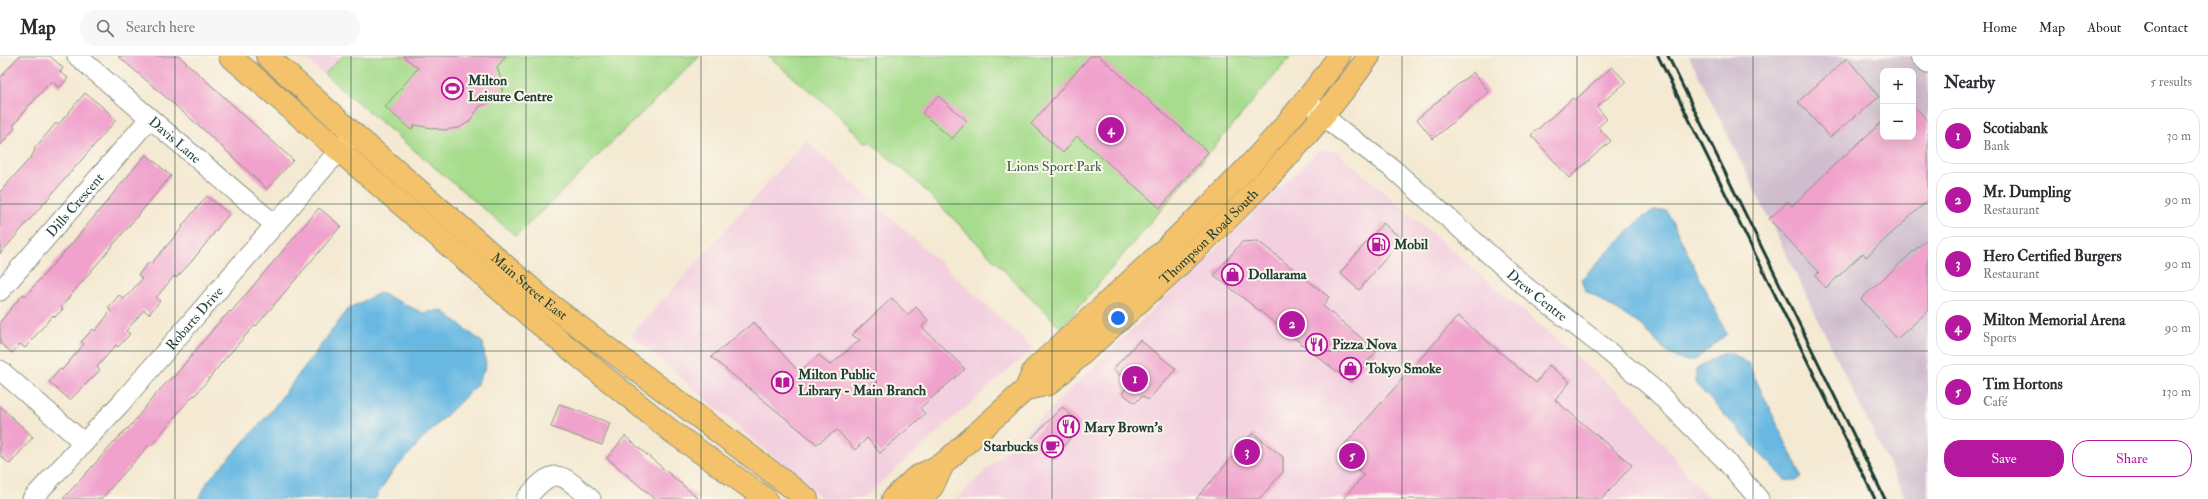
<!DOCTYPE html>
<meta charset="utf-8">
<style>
:root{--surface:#fff;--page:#f7f7f7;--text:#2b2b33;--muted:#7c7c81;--line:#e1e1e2;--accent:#b5179e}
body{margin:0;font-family:"IM FELL Double Pica",serif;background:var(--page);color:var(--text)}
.controls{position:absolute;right:12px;top:12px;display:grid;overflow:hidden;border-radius:8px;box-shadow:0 4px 16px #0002}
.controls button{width:36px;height:36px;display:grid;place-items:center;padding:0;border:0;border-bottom:1px solid var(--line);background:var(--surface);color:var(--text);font:20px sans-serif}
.you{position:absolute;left:1118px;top:262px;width:14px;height:14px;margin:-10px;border:3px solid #fff;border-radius:50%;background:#1a73e8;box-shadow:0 0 0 6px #1a73e833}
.badge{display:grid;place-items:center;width:26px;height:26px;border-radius:50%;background:var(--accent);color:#fff;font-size:13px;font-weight:700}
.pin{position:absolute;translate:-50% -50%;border:2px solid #fff;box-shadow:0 1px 4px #0006}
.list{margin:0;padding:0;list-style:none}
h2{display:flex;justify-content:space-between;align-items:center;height:52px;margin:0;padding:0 16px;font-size:17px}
h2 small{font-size:13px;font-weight:400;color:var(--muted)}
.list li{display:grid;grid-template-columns:26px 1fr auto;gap:12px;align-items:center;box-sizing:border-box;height:56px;margin:0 8px 8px;padding:0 8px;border:1px solid var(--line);border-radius:16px}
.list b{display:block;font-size:15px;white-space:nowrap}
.list p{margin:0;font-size:13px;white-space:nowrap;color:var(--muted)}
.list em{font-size:13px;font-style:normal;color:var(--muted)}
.actions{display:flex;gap:8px;padding:12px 16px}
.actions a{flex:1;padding:9px 0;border:1px solid var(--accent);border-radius:16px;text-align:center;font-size:14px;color:var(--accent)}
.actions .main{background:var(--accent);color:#fff}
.icon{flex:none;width:22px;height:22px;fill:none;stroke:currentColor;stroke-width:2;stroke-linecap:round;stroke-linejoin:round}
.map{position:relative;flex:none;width:1928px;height:443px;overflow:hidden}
header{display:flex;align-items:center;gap:24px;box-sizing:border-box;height:56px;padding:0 20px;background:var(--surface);border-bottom:1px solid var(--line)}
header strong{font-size:19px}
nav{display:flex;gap:22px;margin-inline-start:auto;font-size:14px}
.search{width:280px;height:36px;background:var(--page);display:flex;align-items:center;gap:10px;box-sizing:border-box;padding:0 14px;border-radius:22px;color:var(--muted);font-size:15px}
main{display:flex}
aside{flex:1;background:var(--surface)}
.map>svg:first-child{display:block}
.built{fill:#f3cfdf}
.industrial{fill:#cfbdce;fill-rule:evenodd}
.green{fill:#a6dc8c;stroke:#628c60}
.water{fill:#67b8e2;stroke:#437a8b}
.building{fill:#f0a2cc}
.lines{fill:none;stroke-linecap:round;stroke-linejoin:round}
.minor-casing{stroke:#8a9383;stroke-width:21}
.major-casing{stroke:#8a9383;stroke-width:24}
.minor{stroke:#fff;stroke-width:19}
.major{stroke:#f3c26a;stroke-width:22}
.rail{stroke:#1f3d34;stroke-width:3}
.grid{fill:none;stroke:#1f3d34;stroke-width:1;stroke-opacity:0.55}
.labels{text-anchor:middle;stroke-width:4;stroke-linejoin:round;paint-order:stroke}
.poi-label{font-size:14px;font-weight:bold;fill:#1f3d34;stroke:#fbf7ec;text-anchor:start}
.street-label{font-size:14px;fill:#1f3d34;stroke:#fbf7ec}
.park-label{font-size:14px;fill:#3a5d46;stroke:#fbf7ec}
</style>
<header>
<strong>Map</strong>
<div class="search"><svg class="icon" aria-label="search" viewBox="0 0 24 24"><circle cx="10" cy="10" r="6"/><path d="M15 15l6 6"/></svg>Search here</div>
<nav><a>Home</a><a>Map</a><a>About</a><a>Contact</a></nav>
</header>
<main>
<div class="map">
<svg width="1928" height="443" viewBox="0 0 1928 443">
<rect width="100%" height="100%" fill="#fbf7ec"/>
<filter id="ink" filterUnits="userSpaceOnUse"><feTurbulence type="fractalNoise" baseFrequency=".025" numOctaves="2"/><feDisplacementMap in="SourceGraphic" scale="8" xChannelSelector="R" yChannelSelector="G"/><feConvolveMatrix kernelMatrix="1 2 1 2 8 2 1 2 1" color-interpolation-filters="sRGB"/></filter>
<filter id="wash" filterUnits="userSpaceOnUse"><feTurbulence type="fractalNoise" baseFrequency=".012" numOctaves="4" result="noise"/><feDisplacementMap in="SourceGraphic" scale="16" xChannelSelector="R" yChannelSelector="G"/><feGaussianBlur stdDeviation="0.9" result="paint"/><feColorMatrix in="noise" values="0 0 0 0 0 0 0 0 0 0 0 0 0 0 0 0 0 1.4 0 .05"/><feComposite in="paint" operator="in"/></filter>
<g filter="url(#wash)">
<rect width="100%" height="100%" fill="#f4e9d2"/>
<!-- built -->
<g class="built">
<path d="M303,0H343L323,18Z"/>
<path d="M806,84L1033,292L862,443H823L631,279Z"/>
<path d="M1319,94L1336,95L1632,348L1696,429L1710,443H956Z"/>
</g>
<!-- industrial -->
<path class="industrial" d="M1689,0H1928V443H1906ZM1883,15H1913V81H1883Z"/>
<!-- green -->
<g class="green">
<path d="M343,0H700L516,180L324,18Z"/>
<path d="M768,0H1291L1061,272L915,124L869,85L867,88L836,57Z"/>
</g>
<!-- water -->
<g class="water">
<path d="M1654,155H1667L1727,278L1695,304L1686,305L1667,297L1642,270L1585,234L1581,223L1642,162Z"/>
<path d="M380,237L423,257L442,254L483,287L486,310L476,330L419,387L390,419L375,443H199L208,425L268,359L349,252Z"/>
<path d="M1729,296L1748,307L1802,421L1796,425L1785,424L1695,327L1696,313L1717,300Z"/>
</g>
<g id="blocks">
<!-- building -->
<g class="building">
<path d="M19,0H50L63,12L60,16L68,22L59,32L52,25L47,30L26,53L13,70L15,72L0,90V22Z"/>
<path d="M118,0H179L293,104L267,133L205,75Z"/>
<path d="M403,0H506L497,11L502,27V38L496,45L480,50L469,66L459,72L443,74L415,69L411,74L385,51L418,12Z"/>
<path d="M1090,0H1099L1208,96L1160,152L1077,80L1063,97L1031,68Z"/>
<path d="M1847,2L1879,41L1830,81L1798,46Z"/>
<path d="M1612,11L1626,26L1597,51L1607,63L1598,71L1611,85L1569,122L1531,79L1573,42L1575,44Z"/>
<path d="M1473,16L1489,36L1433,83L1417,63Z"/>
<path d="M85,37L103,51L116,64L0,198V136L32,100L35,94L34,93L56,67L58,69Z"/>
<path d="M938,40L967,65L952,83L922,57Z"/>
<path d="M1913,49L1928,65V144L1866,201L1863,197L1826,232L1815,220L1819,216L1769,163L1788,145L1792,150L1833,110L1883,65V81H1913Z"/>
<path d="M146,98L171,120L61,251L63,253L55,261L53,259L25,292L20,288L12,297L0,287V266L23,238L25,240L74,185Z"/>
<path d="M207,140L229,158L192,205L176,222L174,220L156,242L160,245L149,258L144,254L126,275L130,278L118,291L116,289L97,311L100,314L70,344L49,326L60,313L62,314L84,288L81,286L93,273L95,275L111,255L108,252L119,239L124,243L142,223L138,219L149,206L151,208L183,171L182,170Z"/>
<path d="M319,152L341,170L256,270L255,269L223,305L195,340L194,339L182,352L152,389L150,388L101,443H63L127,372L128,373L155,339L172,321L173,322L215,271L230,255L231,256Z"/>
<path d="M1383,167L1402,183L1359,234L1340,217Z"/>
<path d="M1928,182V255L1897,283L1861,243Z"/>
<path d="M1258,185L1329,241L1323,250L1377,295L1350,326L1214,219L1242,186Z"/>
<path d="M892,242L908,259L916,251L928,264L922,271L965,313L920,352L925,358L880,397L867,382L855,394L837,374L817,388L711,301L754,266L799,316L819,299L830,309L860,284L852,279Z"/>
<path d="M1458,260L1536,327L1549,309L1570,326L1555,344L1632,409L1602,443H1343L1364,419L1338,396Z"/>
<path d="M1140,284L1176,313L1148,344L1142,340L1135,347L1122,337L1130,328L1113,313Z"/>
<path d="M559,348L610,367L602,389L551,371Z"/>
<path d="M0,350L33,381L10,408L0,400Z"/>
<path d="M1062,351L1081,368L1054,403L1030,384Z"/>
<path d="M1253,377L1283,401V416L1259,443H1196Z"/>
<path d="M625,380L699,443H655L607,402Z"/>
</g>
</g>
</g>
<g filter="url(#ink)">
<use href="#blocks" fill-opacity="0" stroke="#8a9383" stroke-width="1"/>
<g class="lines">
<defs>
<g id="minor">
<path id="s1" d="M77,0L274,168"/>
<path d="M1920,0L1928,7"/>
<path id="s2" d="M1312,49L1338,72L1393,113L1526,231L1603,291L1656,335L1723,402L1759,443"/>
<path id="s3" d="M0,235L150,62"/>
<path d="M0,314L84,387"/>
<path id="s4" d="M32,443L121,347L348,84"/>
<path d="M526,443C555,409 559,416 591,443"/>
</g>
<g id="major">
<path d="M230,0L538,267L671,375L766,443"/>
<path id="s5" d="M267,0L354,78L548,247L807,443"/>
<path id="s6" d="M1026,333L1049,328C1161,225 1281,125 1369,0"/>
<path d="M893,443L915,422L944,407L1026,333L1034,314C1140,214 1255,120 1339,0"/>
<path d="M920,443L932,431L944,407"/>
</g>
</defs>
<!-- minor casing -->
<use href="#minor" class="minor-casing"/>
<!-- major casing -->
<use href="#major" class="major-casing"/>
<!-- minor -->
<use href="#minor" class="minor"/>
<!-- major -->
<use href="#major" class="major"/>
<!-- rail -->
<g class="rail">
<path d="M1658,0L1875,443"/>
<path d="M1668,0L1885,443"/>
</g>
</g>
</g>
<!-- grid -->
<path class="grid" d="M175,0V443M351,0V443M526,0V443M701,0V443M876,0V443M1052,0V443M1227,0V443M1402,0V443M1577,0V443M1753,0V443M0,148H1928M0,295H1928"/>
<!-- icons -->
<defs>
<symbol id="stadium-ring" viewBox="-11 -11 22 22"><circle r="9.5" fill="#fbf7ec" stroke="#b5179e" stroke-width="1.5"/><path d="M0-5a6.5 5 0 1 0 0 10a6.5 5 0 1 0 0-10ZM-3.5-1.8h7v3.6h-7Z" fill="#b5179e"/></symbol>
<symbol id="fuel-ring" viewBox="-11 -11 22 22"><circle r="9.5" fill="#fbf7ec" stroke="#b5179e" stroke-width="1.5"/><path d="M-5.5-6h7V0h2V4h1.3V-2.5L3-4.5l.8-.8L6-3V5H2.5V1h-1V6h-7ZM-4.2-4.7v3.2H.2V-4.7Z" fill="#b5179e"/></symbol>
<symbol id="shop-ring" viewBox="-11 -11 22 22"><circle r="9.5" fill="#fbf7ec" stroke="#b5179e" stroke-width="1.5"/><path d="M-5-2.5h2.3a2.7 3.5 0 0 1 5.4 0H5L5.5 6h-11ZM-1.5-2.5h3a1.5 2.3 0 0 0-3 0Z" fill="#b5179e"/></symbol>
<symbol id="restaurant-ring" viewBox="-11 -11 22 22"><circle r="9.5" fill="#fbf7ec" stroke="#b5179e" stroke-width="1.5"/><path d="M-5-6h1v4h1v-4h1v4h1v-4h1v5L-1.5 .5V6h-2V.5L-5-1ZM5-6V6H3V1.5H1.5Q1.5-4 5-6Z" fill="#b5179e"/></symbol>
<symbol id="library-ring" viewBox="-11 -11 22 22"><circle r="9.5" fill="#fbf7ec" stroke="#b5179e" stroke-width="1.5"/><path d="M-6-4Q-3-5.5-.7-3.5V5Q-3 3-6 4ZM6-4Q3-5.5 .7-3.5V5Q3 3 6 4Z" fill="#b5179e"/></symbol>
<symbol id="cafe-ring" viewBox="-11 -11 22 22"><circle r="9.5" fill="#fbf7ec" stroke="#b5179e" stroke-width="1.5"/><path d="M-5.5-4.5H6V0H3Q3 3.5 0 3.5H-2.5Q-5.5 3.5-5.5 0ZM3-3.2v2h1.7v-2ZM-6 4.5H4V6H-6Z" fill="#b5179e"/></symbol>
</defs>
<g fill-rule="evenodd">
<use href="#stadium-ring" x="440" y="20" width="25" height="25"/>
<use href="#fuel-ring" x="1366" y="176" width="25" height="25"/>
<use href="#shop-ring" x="1220" y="206" width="25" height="25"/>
<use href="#restaurant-ring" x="1304" y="276" width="25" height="25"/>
<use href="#shop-ring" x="1338" y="300" width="25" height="25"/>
<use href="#library-ring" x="770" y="314" width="25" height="25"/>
<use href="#restaurant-ring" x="1056" y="358" width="25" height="25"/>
<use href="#cafe-ring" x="1040" y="378" width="25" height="25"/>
</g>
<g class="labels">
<!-- poi labels -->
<g class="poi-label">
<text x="468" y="29">Milton<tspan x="468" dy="16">Leisure Centre</tspan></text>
<text x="1394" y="193">Mobil</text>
<text x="1248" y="223">Dollarama</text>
<text x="1332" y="293">Pizza Nova</text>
<text x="1366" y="317">Tokyo Smoke</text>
<text x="798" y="323">Milton Public<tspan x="798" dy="16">Library - Main Branch</tspan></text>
<text x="1084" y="376">Mary Brown's</text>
<text x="1038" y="395" text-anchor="end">Starbucks</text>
</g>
<!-- street labels -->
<g class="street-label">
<text dy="5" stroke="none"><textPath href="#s1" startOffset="129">Davis Lane</textPath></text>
<text dy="5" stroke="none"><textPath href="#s3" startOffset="114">Dills Crescent</textPath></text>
<text dy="5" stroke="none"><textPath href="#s6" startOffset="241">Thompson Road South</textPath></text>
<text dy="5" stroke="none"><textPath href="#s5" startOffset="349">Main Street East</textPath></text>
<text dy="5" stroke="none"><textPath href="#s2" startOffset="295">Drew Centre</textPath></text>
<text dy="5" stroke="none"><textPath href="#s4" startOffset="243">Robarts Drive</textPath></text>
</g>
<!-- park labels -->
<g class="park-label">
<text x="1054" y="115">Lions Sport Park</text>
</g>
</g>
</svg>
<div class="controls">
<button>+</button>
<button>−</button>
</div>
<div class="you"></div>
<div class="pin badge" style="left:1135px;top:323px">1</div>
<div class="pin badge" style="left:1292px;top:268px">2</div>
<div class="pin badge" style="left:1247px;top:396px">3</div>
<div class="pin badge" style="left:1111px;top:74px">4</div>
<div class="pin badge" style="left:1352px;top:400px">5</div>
</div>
<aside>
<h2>Nearby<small>5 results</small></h2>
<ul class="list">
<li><span class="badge">1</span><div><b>Scotiabank</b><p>Bank</p></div><em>30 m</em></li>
<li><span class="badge">2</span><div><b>Mr. Dumpling</b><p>Restaurant</p></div><em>90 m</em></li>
<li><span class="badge">3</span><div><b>Hero Certified Burgers</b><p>Restaurant</p></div><em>90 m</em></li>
<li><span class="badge">4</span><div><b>Milton Memorial Arena</b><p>Sports</p></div><em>90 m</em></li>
<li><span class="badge">5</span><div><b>Tim Hortons</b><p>Café</p></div><em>130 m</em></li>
</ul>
<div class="actions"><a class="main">Save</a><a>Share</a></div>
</aside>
</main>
